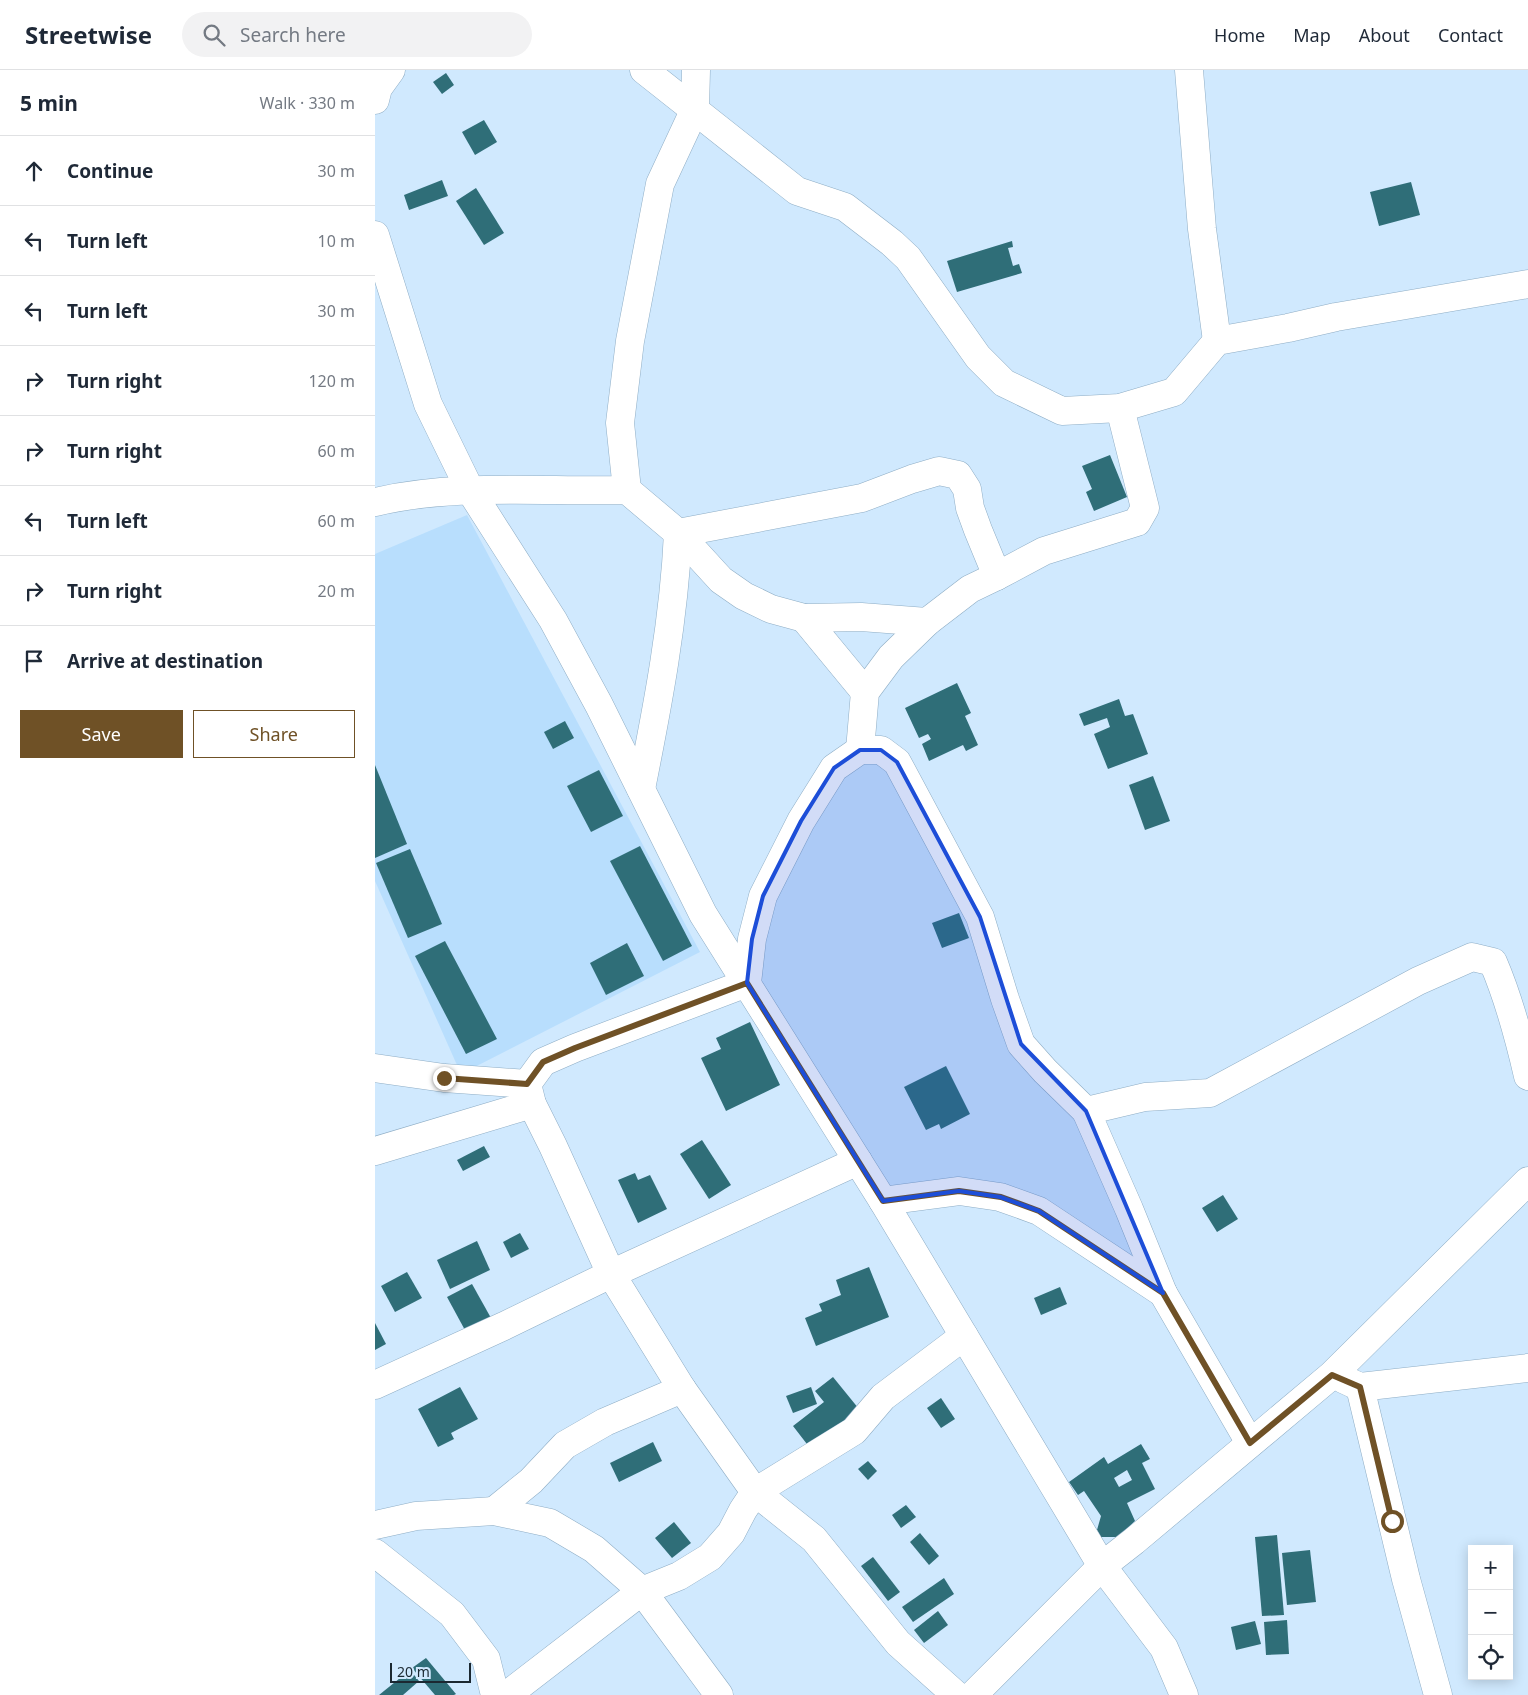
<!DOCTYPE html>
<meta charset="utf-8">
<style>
:root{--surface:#fff;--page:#f2f2f3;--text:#1f2937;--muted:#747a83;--line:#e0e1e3;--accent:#6f5126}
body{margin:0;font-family:"Noto Sans",sans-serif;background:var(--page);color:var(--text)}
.controls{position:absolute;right:15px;bottom:15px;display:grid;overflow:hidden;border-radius:0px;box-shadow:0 2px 12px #0003}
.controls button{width:45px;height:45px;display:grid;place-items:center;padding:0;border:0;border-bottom:1px solid var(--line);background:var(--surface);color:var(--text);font:25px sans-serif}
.scale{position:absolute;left:15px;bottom:12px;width:81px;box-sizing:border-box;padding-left:5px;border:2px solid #1b2831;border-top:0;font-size:14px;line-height:18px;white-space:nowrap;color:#1b2831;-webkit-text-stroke:4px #d0e9fe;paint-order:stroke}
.stop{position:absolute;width:15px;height:15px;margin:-11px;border:4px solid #6f5126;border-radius:50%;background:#fff}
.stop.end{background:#6f5126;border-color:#fff;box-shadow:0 1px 5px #0008}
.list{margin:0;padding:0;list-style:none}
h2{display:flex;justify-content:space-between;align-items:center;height:65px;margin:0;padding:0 20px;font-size:21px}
h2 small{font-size:16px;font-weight:400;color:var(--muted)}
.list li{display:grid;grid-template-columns:32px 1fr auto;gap:15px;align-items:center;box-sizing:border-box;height:70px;padding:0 20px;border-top:1px solid var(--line)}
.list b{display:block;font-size:19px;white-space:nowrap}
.list em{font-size:16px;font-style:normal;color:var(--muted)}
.actions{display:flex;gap:10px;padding:15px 20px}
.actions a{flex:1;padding:11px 0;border:1px solid var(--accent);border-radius:0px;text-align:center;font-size:18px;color:var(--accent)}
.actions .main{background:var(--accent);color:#fff}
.icon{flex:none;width:28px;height:28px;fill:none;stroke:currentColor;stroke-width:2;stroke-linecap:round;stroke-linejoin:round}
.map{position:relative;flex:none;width:1153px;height:1625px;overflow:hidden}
header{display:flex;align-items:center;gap:30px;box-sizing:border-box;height:70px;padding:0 25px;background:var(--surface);border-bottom:1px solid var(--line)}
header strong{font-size:24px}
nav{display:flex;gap:28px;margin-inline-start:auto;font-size:18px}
.search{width:350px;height:45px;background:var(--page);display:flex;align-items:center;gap:12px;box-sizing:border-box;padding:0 18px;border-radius:28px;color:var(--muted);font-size:19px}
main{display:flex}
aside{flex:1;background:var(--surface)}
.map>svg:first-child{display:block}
.built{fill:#b8defd}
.building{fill:#2f6e78;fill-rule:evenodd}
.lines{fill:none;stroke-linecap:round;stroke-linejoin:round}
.minor-casing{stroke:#8eadc5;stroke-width:29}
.minor{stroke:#fff;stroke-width:28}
.route{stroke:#6f5126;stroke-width:6}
.marked{fill:#1d4ed8;fill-opacity:0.2;stroke:#1d4ed8;stroke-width:4;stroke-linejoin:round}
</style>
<header>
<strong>Streetwise</strong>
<div class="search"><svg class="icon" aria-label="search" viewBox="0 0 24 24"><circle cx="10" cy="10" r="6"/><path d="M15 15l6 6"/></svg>Search here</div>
<nav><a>Home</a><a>Map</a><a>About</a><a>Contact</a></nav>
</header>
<main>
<aside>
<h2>5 min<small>Walk · 330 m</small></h2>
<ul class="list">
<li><svg class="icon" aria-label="ahead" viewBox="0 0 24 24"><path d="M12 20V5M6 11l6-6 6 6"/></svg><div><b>Continue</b></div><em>30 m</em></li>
<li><svg class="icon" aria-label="left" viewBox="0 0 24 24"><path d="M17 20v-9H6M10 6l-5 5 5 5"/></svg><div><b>Turn left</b></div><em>10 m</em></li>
<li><svg class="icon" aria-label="left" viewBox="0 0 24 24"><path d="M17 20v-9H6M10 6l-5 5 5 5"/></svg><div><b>Turn left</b></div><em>30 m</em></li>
<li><svg class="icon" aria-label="right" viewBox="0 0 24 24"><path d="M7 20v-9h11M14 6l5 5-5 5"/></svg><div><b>Turn right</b></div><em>120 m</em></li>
<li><svg class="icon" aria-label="right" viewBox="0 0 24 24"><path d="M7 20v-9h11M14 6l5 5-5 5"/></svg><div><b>Turn right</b></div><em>60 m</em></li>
<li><svg class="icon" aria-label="left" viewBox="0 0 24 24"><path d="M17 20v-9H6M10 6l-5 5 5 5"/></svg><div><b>Turn left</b></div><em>60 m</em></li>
<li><svg class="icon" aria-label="right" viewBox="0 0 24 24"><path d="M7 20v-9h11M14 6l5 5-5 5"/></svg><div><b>Turn right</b></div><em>20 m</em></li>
<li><svg class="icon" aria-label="arrive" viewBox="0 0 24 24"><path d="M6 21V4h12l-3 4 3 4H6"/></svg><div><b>Arrive at destination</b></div></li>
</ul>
<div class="actions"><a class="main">Save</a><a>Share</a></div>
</aside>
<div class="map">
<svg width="1153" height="1625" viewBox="0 0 1153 1625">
<rect width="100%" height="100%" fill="#d0e9fe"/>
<!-- built -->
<path class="built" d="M92,445L325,882L86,1004L0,811V484Z"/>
<!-- building -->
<g class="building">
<path d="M71,3L79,15L67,24L58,12Z"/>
<path d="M109,50L122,72L100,85L87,62Z"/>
<path d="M67,110L73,126L34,140L29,125Z"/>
<path d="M1036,112L1045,145L1004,156L995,122Z"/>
<path d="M101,118L129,163L109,175L81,131Z"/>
<path d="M637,171L638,177L633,178L638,196L644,194L647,203L582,222L572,191Z"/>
<path d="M735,385L752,427L719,441L711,422L717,419L707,396Z"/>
<path d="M582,613L596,643L590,646L603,675L591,681L588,675L554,691L547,674L556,669L553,664L544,668L530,638Z"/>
<path d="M744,629L750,646L758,644L773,684L733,699L719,664L735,657L732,648L709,656L704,644Z"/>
<path d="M190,651L199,668L178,679L169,662Z"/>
<path d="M0,695L32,774L0,788Z"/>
<path d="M224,700L248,746L216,762L192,716Z"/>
<path d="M778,706L795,751L770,760L754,715Z"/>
<path d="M265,776L317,876L288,891L235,791Z"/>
<path d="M35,779L67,854L33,868L1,793Z"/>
<path d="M584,843L594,868L567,878L557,853Z"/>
<path d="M70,871L122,969L91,984L40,886Z"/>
<path d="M252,873L269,906L231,925L215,893Z"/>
<path d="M375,952L405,1015L351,1041L326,988L346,979L341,968Z"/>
<path d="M571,996L595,1044L566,1059L564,1054L551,1060L529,1017Z"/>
<path d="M327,1070L356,1115L334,1129L305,1084Z"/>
<path d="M109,1076L115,1087L88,1101L82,1090Z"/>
<path d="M260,1103L263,1110L275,1105L292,1139L263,1153L243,1110Z"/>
<path d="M848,1125L863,1149L842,1162L827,1138Z"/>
<path d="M145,1163L154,1179L136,1188L128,1172Z"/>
<path d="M102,1171L115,1200L75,1219L62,1190Z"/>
<path d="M494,1197L514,1247L441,1276L430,1248L447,1241L444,1234L466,1225L461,1210Z"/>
<path d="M32,1202L47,1228L20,1242L6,1216Z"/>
<path d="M97,1214L116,1248L91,1262L72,1227Z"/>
<path d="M685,1217L692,1234L666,1245L659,1228Z"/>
<path d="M0,1253L11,1274L0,1280Z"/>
<path d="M458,1307L484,1339L435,1378L418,1356L449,1332L440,1321Z"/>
<path d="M85,1317L103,1349L76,1363L79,1369L63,1377L43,1339Z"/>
<path d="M436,1317L442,1334L418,1343L411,1326Z"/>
<path d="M566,1328L580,1349L566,1358L552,1338Z"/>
<path d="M278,1372L287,1391L244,1412L235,1393Z"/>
<path d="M766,1374L775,1389L767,1393L780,1419L752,1433L760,1451L743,1467H726L722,1460L726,1446L709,1421L703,1425L694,1412L729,1387L733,1394ZM752,1400L757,1410L744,1417L739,1408Z"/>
<path d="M493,1391L502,1401L493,1410L483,1399Z"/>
<path d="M531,1435L541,1447L526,1458L517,1445Z"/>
<path d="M299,1452L316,1473L297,1488L280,1468Z"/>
<path d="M545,1463L564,1486L554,1495L535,1472Z"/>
<path d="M902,1465L909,1545L887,1546L880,1467Z"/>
<path d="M935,1480L941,1532L912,1535L907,1483Z"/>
<path d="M498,1487L525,1522L513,1531L486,1496Z"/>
<path d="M569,1508L579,1524L538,1552L527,1537Z"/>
<path d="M563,1541L573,1555L549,1573L539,1560Z"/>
<path d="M912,1550L914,1584L891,1585L889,1552Z"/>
<path d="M880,1551L886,1574L861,1580L856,1557Z"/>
<path d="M51,1588L81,1624L79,1625H60L37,1598Z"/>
<path d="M35,1600L44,1611L28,1625H4Z"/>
</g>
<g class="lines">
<defs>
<g id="minor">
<path d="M269,0L422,121L470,137L517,173L533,188L603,287L629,313L687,341L745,338L799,322L842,271L913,258L961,247L1153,214"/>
<path d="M814,0L827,159L842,271"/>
<path d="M0,30L3,18L16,0"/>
<path d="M0,165L53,334L95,420L178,550L224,635L328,844L508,1131L727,1496L789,1578L809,1625"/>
<path d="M252,420L245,353L255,271L285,114L320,39L321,0"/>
<path d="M0,432C82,413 168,422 252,420L303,463L346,510L369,526L396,539L429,548L486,547L552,552"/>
<path d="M303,463L487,428L537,409L564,401L583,405L592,419L595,438L603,460L622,506L669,481L762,452L770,438L745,338"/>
<path d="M429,548L490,622"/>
<path d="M485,680L490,622L516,587L552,552L595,519L622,506"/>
<path d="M266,719C283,634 299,550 303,463"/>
<path d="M0,998L69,1008L152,1014"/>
<path d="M0,1081L157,1034"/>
<path d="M508,1131L584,1121L625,1127L664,1141L788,1223L875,1373"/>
<path d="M788,1223L754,1139L711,1041L770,1027L835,1023L1043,911L1097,887L1118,892C1134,929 1144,967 1153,1006"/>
<path d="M968,1309L985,1317L1153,1298"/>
<path d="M0,1315L129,1256L236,1204L483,1091"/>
<path d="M985,1317L1031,1509L1063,1625"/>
<path d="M119,1441L156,1411L190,1375L230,1352L307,1319"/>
<path d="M0,1455L41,1446L119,1441L175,1453L219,1479L267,1521L132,1625"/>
<path d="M0,1483L77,1544L111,1589L120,1625"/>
<path d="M344,1625L267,1521L304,1506L335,1487L356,1463L368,1440L380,1422L479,1361L508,1327L589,1266"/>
<path d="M581,1625L523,1573L439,1469L380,1422L307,1319L236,1204L178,1076L157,1034L152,1014L168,992L200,978L372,913L377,869L388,826L426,751L459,698L485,680H506L522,692L605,847L630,929L646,974L670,1001L711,1041"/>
<path d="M598,1625L727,1496L759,1471L957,1305L1153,1111"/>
</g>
</defs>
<!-- minor casing -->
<use href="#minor" class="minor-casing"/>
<!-- minor -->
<use href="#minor" class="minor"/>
</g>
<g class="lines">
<!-- route -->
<path class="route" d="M69,1008L152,1014L168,992L200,978L372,913L508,1131L584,1121L626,1127L664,1141L788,1223L875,1373L957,1305L985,1317L1017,1451"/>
</g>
<!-- marked area -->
<path class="marked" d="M485,680H506L522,692L605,847L646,974L711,1041L788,1223L664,1141L625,1127L584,1121L508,1131L372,913L377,869L388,826L426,751L459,698Z"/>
</svg>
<div class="controls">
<button>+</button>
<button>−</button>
<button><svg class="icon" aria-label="locate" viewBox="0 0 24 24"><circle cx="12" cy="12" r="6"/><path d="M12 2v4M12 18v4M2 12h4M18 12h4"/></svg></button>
</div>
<div class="scale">20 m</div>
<div class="stop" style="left:1017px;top:1451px"></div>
<div class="stop end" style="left:69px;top:1008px"></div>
</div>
</main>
